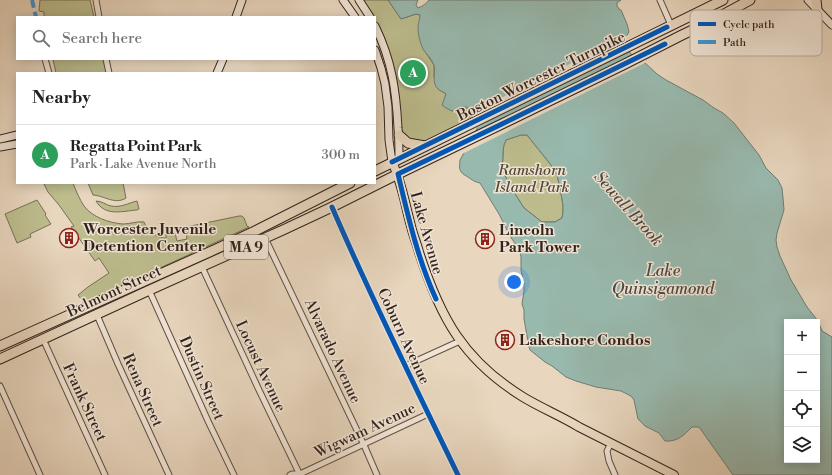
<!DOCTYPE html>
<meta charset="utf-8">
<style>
:root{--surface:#fff;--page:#f6f6f6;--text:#202124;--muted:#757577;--line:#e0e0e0;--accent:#0b8043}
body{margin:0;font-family:"Libre Bodoni",serif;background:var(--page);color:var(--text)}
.controls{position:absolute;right:12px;bottom:12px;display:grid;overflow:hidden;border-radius:0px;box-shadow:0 2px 10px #0003}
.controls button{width:36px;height:36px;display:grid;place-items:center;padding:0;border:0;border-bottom:1px solid var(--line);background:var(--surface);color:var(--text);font:20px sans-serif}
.you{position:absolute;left:514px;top:282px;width:14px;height:14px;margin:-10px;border:3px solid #fff;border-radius:50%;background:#1a73e8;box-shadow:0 0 0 6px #1a73e833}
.badge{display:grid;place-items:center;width:26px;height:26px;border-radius:50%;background:var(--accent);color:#fff;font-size:13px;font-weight:700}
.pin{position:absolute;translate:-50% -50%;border:2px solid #fff;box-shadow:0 1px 4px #0006}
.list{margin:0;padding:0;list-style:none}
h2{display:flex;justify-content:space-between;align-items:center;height:52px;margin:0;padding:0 16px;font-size:17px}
h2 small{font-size:13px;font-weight:400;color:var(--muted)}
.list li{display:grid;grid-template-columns:26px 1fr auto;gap:12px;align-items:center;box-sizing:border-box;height:60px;padding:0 16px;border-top:1px solid var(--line)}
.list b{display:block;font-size:15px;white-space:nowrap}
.list p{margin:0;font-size:13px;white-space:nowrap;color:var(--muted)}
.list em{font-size:13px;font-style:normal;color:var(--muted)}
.icon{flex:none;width:22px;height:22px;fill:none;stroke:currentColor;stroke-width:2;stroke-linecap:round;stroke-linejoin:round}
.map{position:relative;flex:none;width:832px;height:475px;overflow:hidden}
.search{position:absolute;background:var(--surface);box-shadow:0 2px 10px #0003;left:16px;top:16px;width:360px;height:44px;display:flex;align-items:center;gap:10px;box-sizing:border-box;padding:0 14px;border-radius:0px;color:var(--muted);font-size:15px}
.panel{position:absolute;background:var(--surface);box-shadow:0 2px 10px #0003;left:16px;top:72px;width:360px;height:112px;border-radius:0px}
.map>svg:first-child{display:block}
.green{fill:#bcbc8d;stroke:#777054}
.water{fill:#98b9ae;stroke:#6f7d74;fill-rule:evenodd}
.pier{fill:#e8d6be}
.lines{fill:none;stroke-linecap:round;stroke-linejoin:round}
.street-casing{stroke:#605044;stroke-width:7}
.secondary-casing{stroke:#32231c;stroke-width:9}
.primary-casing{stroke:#32231c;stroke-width:10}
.highway-casing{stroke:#32231c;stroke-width:11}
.street{stroke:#f0e4d5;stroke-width:5}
.secondary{stroke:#f0e4d5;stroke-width:7}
.primary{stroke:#e8d6be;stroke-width:8}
.highway{stroke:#e8d6be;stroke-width:9}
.quiet{stroke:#3d95d4;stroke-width:4;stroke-dasharray:8 4;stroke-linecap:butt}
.cycleway-casing{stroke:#f0e4d5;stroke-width:8}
.cycleway{stroke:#0057b8;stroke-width:5}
.labels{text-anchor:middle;stroke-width:3;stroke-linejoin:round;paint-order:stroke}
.shield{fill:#f0e4d5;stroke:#6b5d54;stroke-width:1}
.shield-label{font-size:14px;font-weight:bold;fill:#32231c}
.street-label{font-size:15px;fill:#32231c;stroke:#f0e4d5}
.park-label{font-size:15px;font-style:italic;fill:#544938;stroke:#f0e4d5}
.poi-label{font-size:15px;font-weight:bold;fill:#32231c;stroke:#f0e4d5;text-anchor:start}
.water-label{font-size:16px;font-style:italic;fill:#4c4840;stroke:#f0e4d5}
.key{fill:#f0e4d5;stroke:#b7aa9e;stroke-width:1}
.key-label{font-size:11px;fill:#32231c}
</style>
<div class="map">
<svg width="832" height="475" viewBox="0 0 832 475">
<rect width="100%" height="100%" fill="#e8d6be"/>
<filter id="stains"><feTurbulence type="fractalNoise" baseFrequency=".005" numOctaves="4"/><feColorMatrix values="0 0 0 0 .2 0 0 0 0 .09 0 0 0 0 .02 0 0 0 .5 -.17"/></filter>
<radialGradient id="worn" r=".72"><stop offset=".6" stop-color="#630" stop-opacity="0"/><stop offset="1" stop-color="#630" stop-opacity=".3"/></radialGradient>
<!-- green -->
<g class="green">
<path d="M40,0H90L94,17H44V12L39,11Z"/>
<path d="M359,0H388L401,19L416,14L420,15L424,50L434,65V77L438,89L446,94L445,98L452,111C460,108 466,106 474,110L478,120L425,146L399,135L397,99L375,26V17H370Z"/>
<path d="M53,59H104L107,73H56Z"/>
<path d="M521,135H527L551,165L557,175L560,188L563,205V212L562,218L555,222H542L524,208L510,186L502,169L503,156V151L504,145L506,140Z"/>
<path d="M46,183H73C75,189 80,200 84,206C92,217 109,223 123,224C130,224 137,221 144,222C148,232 156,238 166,238V231H171L175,233L177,241L187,239L185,227H186L239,216H242L244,218L247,226L249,227L84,303L78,295L88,287L109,273L99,258L95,261L71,227L74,226L59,205L48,192L44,184Z"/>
<path d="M88,183H123L126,198C115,205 105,196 93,195Z"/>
<path d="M37,200L46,214L45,215L51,224L30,234L31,237L17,243L5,214Z"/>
<path d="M96,201C102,201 106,205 111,206C121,208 128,203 137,201L139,209L137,210C123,211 105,217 96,201Z"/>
</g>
<!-- water -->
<path class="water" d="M388,0H418L416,5L418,8C423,6 426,4 429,0H621L617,3V6L619,9L621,10L627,24L629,32L626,37L630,53L639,61L645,63L657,74L666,80L703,100L714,108L723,113L734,123L759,155L766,168L778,180L782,188L783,198L784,210L777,233L776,240L777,247L780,256L791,280L807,307L818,321L822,331L832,337V475H733L699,427H692C684,435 678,442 665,441L659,433L645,426L638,419L634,400L631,396L621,391L596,387L576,381L566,377L552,366L545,362L530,350L529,347L524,319V310L522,304L524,291V284L521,270V257L520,251L510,236L499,214L480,183C475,182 472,180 468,177C459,172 459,170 460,160L478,127C479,117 474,106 462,107C459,108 455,110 452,111L446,108L442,105L446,94C444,92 440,91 438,89C431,83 436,72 434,65C432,59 426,54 423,49C420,43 418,34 418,28C418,23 420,19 420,15L416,14L401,19ZM521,135H527L551,165L557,175L560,188L563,205V212L562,218L555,222H542L524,208L510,186L502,169L503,156V151L504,145L506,140ZM787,322H817V460H787Z"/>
<!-- pier -->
<g class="pier">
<path d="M630,34L628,37L632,50L495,117L475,129L477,123L473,112Z"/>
<path d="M634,54L640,59L647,62L462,154L465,147L468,139L473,133Z"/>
</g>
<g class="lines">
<defs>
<g id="street">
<path d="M96,0L99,17"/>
<path d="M660,0L671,25"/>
<path d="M45,59L49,73"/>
<path d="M106,59L109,73"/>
<path d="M332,207C371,298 415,386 458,475"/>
<path d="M265,238L364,445L377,475"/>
<path d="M202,267L259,390L300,475"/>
<path d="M149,290L208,421L234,475"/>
<path d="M97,315L118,364L169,475"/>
<path d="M43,339L105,475"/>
<path d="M405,366L460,341"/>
<path d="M0,386L40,475"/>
<path d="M611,443L607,451L609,461L615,475"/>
<path d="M290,475L292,474H300L428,414"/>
</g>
<g id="secondary">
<path d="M343,0L355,17"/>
<path d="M359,0L370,17"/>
<path d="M808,0L832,25"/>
<path d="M236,17L242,0"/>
<path d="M375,26C392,61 396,90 398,128C399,138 399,149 399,159"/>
<path d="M375,50L381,68L385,84L388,107L389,140L392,162"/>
<path d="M217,73L223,59"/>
<path d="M0,139L17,135"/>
<path d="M0,147L17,144"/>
</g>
<path id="primary" d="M392,162C402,182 405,205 411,226C413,235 417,244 419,252C440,317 463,360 523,397C541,408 561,416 579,427L674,475"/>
<g id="highway">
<path d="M816,0L817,9"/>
<path d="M715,19L727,25L746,45"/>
<path d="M399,135L408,143L425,146"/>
<path d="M375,171L723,0"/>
<path d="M0,346L216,249L255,231L350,183"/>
<path d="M0,359L143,293L283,230L332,207L398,174L504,123L623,65L680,36L715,19L750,0"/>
</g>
</defs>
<!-- street casing -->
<use href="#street" class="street-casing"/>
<!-- secondary casing -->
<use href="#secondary" class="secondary-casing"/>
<!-- primary casing -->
<use href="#primary" class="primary-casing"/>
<!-- highway casing -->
<use href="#highway" class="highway-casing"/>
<!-- street -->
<use href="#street" class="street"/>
<!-- secondary -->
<use href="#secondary" class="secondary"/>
<!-- primary -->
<use href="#primary" class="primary"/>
<!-- highway -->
<use href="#highway" class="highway"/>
<!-- quiet -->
<path class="quiet" d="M32,0L36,17"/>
<defs>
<g id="cycleway">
<path d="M392,162L667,27"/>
<path d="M332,207C371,298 415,386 458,475"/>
<path d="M436,299C418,260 408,216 398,174L504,123L665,44"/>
</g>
</defs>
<!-- cycleway casing -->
<use href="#cycleway" class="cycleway-casing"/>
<!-- cycleway -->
<use href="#cycleway" class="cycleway"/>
</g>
<!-- icons -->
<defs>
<symbol id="building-ring" viewBox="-11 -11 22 22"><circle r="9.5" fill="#f0e4d5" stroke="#8f2418" stroke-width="1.5"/><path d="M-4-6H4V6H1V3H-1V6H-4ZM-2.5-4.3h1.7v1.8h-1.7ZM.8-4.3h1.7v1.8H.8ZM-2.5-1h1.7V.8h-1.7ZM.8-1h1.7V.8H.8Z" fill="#8f2418"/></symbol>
</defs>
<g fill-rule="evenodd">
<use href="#building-ring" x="58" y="227" width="22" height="22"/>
<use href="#building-ring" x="474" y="228" width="22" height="22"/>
<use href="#building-ring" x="494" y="329" width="22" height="22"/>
</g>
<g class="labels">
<!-- shield labels -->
<rect class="shield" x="224" y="235" width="44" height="24" rx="3"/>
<g class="shield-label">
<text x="246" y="252">MA 9</text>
</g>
<!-- street labels -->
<g class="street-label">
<text transform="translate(541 76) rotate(-26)" y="5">Boston Worcester Turnpike</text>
<text transform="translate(427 233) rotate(74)" y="5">Lake Avenue</text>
<text transform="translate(114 291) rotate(-25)" y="5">Belmont Street</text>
<text transform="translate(404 336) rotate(65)" y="5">Coburn Avenue</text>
<text transform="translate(333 351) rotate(65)" y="5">Alvarado Avenue</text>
<text transform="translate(261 366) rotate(65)" y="5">Locust Avenue</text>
<text transform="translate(202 378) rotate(66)" y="5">Dustin Street</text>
<text transform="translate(143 390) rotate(66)" y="5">Rena Street</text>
<text transform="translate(85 402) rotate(65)" y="5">Frank Street</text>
<text transform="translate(365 430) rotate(-25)" y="5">Wigwam Avenue</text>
</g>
<!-- park labels -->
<g class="park-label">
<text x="532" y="175">Ramshorn<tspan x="532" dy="17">Island Park</tspan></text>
</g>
<!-- poi labels -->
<g class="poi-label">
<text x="83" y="234">Worcester Juvenile<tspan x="83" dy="17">Detention Center</tspan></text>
<text x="499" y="235">Lincoln<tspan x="499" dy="17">Park Tower</tspan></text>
<text x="519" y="345">Lakeshore Condos</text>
</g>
<!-- water labels -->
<g class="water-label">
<text transform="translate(629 208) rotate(48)" y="6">Sewall Brook</text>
<text x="663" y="276">Lake<tspan x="663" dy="18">Quinsigamond</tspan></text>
</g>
</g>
<!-- legend -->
<rect x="690" y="10" width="132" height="46" rx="6" class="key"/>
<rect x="698" y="22" width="18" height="4" fill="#0057b8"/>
<rect x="698" y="40" width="18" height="4" fill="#3d95d4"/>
<g class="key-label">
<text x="723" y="28">Cycle path</text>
<text x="723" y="46">Path</text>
</g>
<rect width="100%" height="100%" filter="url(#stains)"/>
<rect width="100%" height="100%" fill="url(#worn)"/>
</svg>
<div class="controls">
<button>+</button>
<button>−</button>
<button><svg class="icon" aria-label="locate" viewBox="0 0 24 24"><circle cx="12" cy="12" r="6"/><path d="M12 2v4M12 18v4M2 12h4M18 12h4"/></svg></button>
<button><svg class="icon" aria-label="layers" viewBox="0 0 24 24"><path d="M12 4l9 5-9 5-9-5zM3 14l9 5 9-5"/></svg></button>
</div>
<div class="you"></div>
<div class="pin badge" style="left:413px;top:73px;background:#2e9e5b">A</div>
<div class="search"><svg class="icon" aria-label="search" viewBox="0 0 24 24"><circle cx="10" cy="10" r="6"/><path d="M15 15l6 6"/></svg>Search here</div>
<section class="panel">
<h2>Nearby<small></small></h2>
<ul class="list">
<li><span class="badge" style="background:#2e9e5b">A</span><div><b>Regatta Point Park</b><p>Park · Lake Avenue North</p></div><em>300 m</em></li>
</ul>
</section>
</div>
